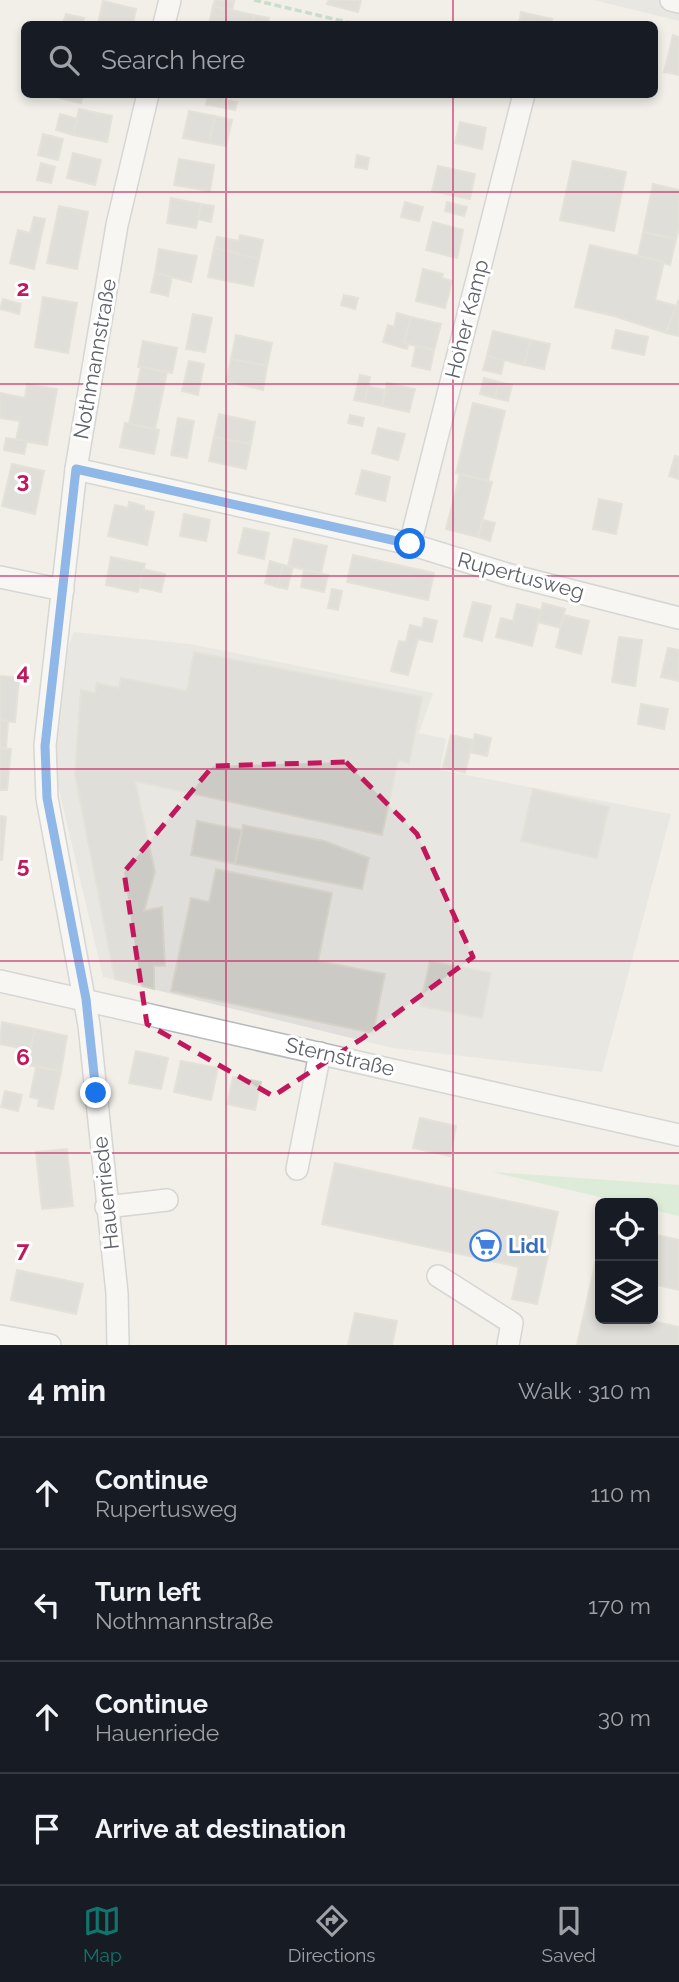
<!DOCTYPE html>
<meta charset="utf-8">
<style>
:root{--surface:#171b24;--page:#242831;--text:#f1f3f6;--muted:#9ea1a6;--line:#363941;--accent:#0f766e}
body{margin:0;font-family:Raleway,sans-serif;background:var(--page);color:var(--text)}
.controls{position:absolute;right:21px;bottom:21px;display:grid;overflow:hidden;border-radius:10px;box-shadow:0 4px 10px #0003}
.controls button{width:63px;height:63px;display:grid;place-items:center;padding:0;border:0;border-bottom:2px solid var(--line);background:var(--surface);color:var(--text);font:35px sans-serif}
.stop{position:absolute;width:21px;height:21px;margin:-16px;border:5px solid #1a73e8;border-radius:50%;background:#fff}
.stop.end{background:#1a73e8;border-color:#fff;box-shadow:0 2px 7px #0008}
.list{margin:0;padding:0;list-style:none}
h2{display:flex;justify-content:space-between;align-items:center;height:91px;margin:0;padding:0 28px;font-size:30px}
h2 small{font-size:23px;font-weight:400;color:var(--muted)}
.list li{display:grid;grid-template-columns:46px 1fr auto;gap:21px;align-items:center;box-sizing:border-box;height:112px;padding:0 28px;border-top:2px solid var(--line)}
.list b{display:block;font-size:26px;white-space:nowrap}
.list p{margin:0;font-size:23px;white-space:nowrap;color:var(--muted)}
.list em{font-size:23px;font-style:normal;color:var(--muted)}
.icon{flex:none;width:38px;height:38px;fill:none;stroke:currentColor;stroke-width:2;stroke-linecap:round;stroke-linejoin:round}
.map{position:relative;flex:none;width:679px;height:1345px;overflow:hidden}
.search{position:absolute;background:var(--surface);box-shadow:0 4px 10px #0003;left:21px;right:21px;top:21px;height:77px;display:flex;align-items:center;gap:18px;box-sizing:border-box;padding:0 24px;border-radius:10px;color:var(--muted);font-size:26px}
.sheet{height:539px;background:var(--surface)}
nav{display:flex;justify-content:space-around;align-items:center;box-sizing:border-box;height:98px;border-top:2px solid var(--line);background:var(--surface);font-size:19px;color:var(--muted)}
nav a{display:grid;justify-items:center;gap:4px}
nav .on{color:var(--accent)}
.map>svg:first-child{display:block}
.industrial{fill:#e0deda}
.green{fill:#c5e8c5}
.building{fill:#cccac5;stroke:#d6d1c6;stroke-width:2}
.lines{fill:none;stroke-linecap:round;stroke-linejoin:round}
.minor-casing{stroke:#b5b8bc;stroke-width:24}
.path{stroke:#9cc7a9;stroke-width:3.5;stroke-dasharray:7 3.5;stroke-linecap:butt}
.minor{stroke:#fff;stroke-width:21}
.route{stroke:#1a73e8;stroke-width:9}
.marked{fill:none;stroke:#c2185b;stroke-width:5;stroke-dasharray:14 9;stroke-linejoin:round}
.grid{fill:none;stroke:#c2185b;stroke-width:2;stroke-opacity:0.55}
.labels{text-anchor:middle;stroke-width:6;stroke-linejoin:round;paint-order:stroke}
.street-label{font-size:21px;fill:#5f6368;stroke:#fff}
.shop-label{font-size:21px;font-weight:bold;fill:#366cbe;stroke:#fff;text-anchor:start}
.grid-label{font-size:23px;text-anchor:middle;font-weight:bold;fill:#c2185b;stroke:#fff;stroke-width:6;stroke-linejoin:round;paint-order:stroke}
</style>
<div class="map">
<svg width="679" height="1345" viewBox="0 0 679 1345">
<rect width="100%" height="100%" fill="#f1efe8"/>
<!-- industrial -->
<g class="industrial">
<path d="M594,0H679V21Z"/>
<path d="M74,632L190,644L433,693L419,733L446,739L440,770L671,814L602,1072L392,1048L103,977L54,768L64,660Z"/>
</g>
<!-- green -->
<path class="green" d="M492,1172L679,1185V1216L653,1210V1203H626Z"/>
<!-- building -->
<g class="building">
<path d="M215,0L234,1L232,10L213,6Z"/>
<path d="M329,0H361L358,12L327,4Z"/>
<path d="M103,1L136,9L133,24H98Z"/>
<path d="M213,6L254,15L252,24H209Z"/>
<path d="M521,12L552,19L551,24H519Z"/>
<path d="M66,14L84,18L82,24H56V22L63,23Z"/>
<path d="M254,15L269,18L267,24H252Z"/>
<path d="M673,35L679,37V75L664,72Z"/>
<path d="M61,94H83L81,103L60,98Z"/>
<path d="M208,94H224L221,107L206,105Z"/>
<path d="M223,100L237,102L235,110L221,107Z"/>
<path d="M79,109L112,116L107,142L73,135Z"/>
<path d="M189,111L215,116L209,143L183,138Z"/>
<path d="M60,114L77,119L73,135L56,130Z"/>
<path d="M215,116L232,120L226,146L209,143Z"/>
<path d="M460,122L486,128L482,149L455,143Z"/>
<path d="M43,134L63,139L58,160L38,155Z"/>
<path d="M73,153L101,160L95,185L67,178Z"/>
<path d="M357,155L369,158L367,169L355,167Z"/>
<path d="M179,159L214,165L210,191L174,185Z"/>
<path d="M573,161L626,172L614,231L560,220Z"/>
<path d="M41,163L55,167L51,183L37,180Z"/>
<path d="M438,166L475,174L470,199L432,191Z"/>
<path d="M653,184L679,190V227L676,239L643,232Z"/>
<path d="M171,198L201,204L196,228L167,223Z"/>
<path d="M405,202L423,207L419,221L401,217Z"/>
<path d="M447,202L467,207L464,216L445,211Z"/>
<path d="M201,204L214,206L211,222L198,219Z"/>
<path d="M59,206L88,212L77,269L47,263Z"/>
<path d="M34,217L45,219L34,269L10,263L18,230L30,233Z"/>
<path d="M433,222L463,230L457,258L426,250Z"/>
<path d="M643,232L676,239L670,265L638,256Z"/>
<path d="M240,235L263,240L259,259L214,248L217,237L239,241Z"/>
<path d="M590,245L664,262L655,300L677,306L666,333L614,316L575,307Z"/>
<path d="M214,248L259,259L253,286L208,277Z"/>
<path d="M159,249L197,256L191,282L155,273Z"/>
<path d="M423,269L443,274L442,278L452,281L445,308L416,301Z"/>
<path d="M155,273L172,277L168,296L151,292Z"/>
<path d="M344,295L358,298L355,309L341,305Z"/>
<path d="M43,297L77,303L68,353L35,347Z"/>
<path d="M3,299L21,304L19,314L0,309Z"/>
<path d="M678,301L679,302V336L666,333Z"/>
<path d="M397,313L411,317L404,343L408,345L407,349L383,342L388,325L394,327Z"/>
<path d="M193,314L212,318L205,352L186,349Z"/>
<path d="M411,317L441,324L434,350L404,343Z"/>
<path d="M616,330L648,337L644,355L612,348Z"/>
<path d="M493,331L531,340L524,365L487,356Z"/>
<path d="M236,335L272,343L267,366L231,359Z"/>
<path d="M531,340L550,344L544,369L524,365Z"/>
<path d="M143,341L177,348L172,373L138,367Z"/>
<path d="M416,346L434,350L430,370L412,366Z"/>
<path d="M487,356L504,360L501,374L483,370Z"/>
<path d="M231,359L267,366L263,390L226,381Z"/>
<path d="M189,361L204,364L198,395L182,391Z"/>
<path d="M141,367L167,372L155,429L129,424Z"/>
<path d="M360,375L370,377L365,402L354,400Z"/>
<path d="M484,378L499,382L495,398L480,394Z"/>
<path d="M499,382L512,385L508,401L495,398Z"/>
<path d="M387,383L415,389L409,412L382,406Z"/>
<path d="M27,384L57,389L47,445L16,440L20,421L0,418V393L25,398Z"/>
<path d="M368,386L385,390L382,406L365,402Z"/>
<path d="M473,403L505,411L488,481L456,473Z"/>
<path d="M219,414L255,422L251,444L214,437Z"/>
<path d="M350,415L364,418L362,426L348,423Z"/>
<path d="M178,418L194,421L187,458L171,455Z"/>
<path d="M125,423L159,430L154,454L120,447Z"/>
<path d="M378,428L405,434L398,460L372,453Z"/>
<path d="M214,437L251,444L246,469L209,461Z"/>
<path d="M6,438L27,441L24,454L4,450Z"/>
<path d="M675,456L679,457V479L669,476Z"/>
<path d="M12,464L44,471L35,514L2,506Z"/>
<path d="M362,470L390,477L385,501L356,494Z"/>
<path d="M460,474L492,482L478,537L446,529Z"/>
<path d="M599,499L622,504L616,534L593,529Z"/>
<path d="M129,502L144,506V510L154,512L147,545L108,536L115,505L128,508Z"/>
<path d="M184,514L210,520L206,541L180,536Z"/>
<path d="M483,520L495,523L490,541L478,537Z"/>
<path d="M244,528L269,533L264,559L238,553Z"/>
<path d="M294,539L327,546L321,573L288,566Z"/>
<path d="M353,555L434,573L428,600L347,582Z"/>
<path d="M111,557L145,564L138,592L106,585Z"/>
<path d="M270,561L283,565L277,587L265,583Z"/>
<path d="M283,565L293,567L287,589L277,587Z"/>
<path d="M143,569L165,574L161,592L139,587Z"/>
<path d="M304,570L328,575L324,592L301,587Z"/>
<path d="M332,589L342,591L338,610L328,608Z"/>
<path d="M473,602L491,606L482,641L464,636Z"/>
<path d="M543,603L565,609L561,628L538,622Z"/>
<path d="M517,604L541,610L532,646L496,637L501,618L513,621Z"/>
<path d="M564,615L589,621L581,654L556,647Z"/>
<path d="M424,618L437,621L432,642L418,639L408,675L391,671L399,641L406,642L410,625L422,628Z"/>
<path d="M619,637L642,640L635,686L612,682Z"/>
<path d="M668,648L679,650V681L661,677Z"/>
<path d="M194,652L422,697L409,763L398,760L382,835L135,781L155,872L144,911L162,907L165,966H154V989L115,979L75,774L81,690L95,693L97,683L119,688L121,678L187,691Z"/>
<path d="M0,676L19,678L15,722L0,720Z"/>
<path d="M641,704L668,709L664,729L638,724Z"/>
<path d="M0,720L8,721L6,749L0,748Z"/>
<path d="M475,734L491,738L487,756L470,752Z"/>
<path d="M451,735L473,740L465,773L443,767Z"/>
<path d="M0,748L11,749L7,790H0Z"/>
<path d="M533,789L609,807L597,858L521,841Z"/>
<path d="M0,816L6,817L2,860H0Z"/>
<path d="M197,821L242,830L235,864L191,855Z"/>
<path d="M243,825L324,841L369,858L362,889L235,864Z"/>
<path d="M216,869L332,893L318,961L385,974L373,1033L171,991L191,898L209,902Z"/>
<path d="M430,961L491,973L482,1018L420,1006Z"/>
<path d="M2,1022L35,1029L30,1050L0,1044Z"/>
<path d="M35,1029L67,1036L61,1071L27,1065Z"/>
<path d="M136,1051L168,1058L161,1089L129,1083Z"/>
<path d="M181,1061L218,1068L211,1100L174,1092Z"/>
<path d="M36,1067L61,1071L53,1109L38,1106L39,1099L30,1097Z"/>
<path d="M233,1077L261,1082L255,1110L227,1104Z"/>
<path d="M5,1091L22,1095L18,1111L1,1107Z"/>
<path d="M420,1118L456,1126L450,1156L413,1148Z"/>
<path d="M67,1149L73,1206L42,1209L36,1152Z"/>
<path d="M335,1163L558,1212L537,1304L512,1299L519,1267L322,1224Z"/>
<path d="M653,1234L679,1240V1290L653,1284Z"/>
<path d="M600,1242V1319H642L679,1327V1345H577Z"/>
<path d="M17,1270L83,1284L76,1314L11,1300Z"/>
<path d="M355,1313L397,1321L392,1345H348Z"/>
</g>
<g class="lines">
<defs>
<g id="minor">
<path d="M671,0L679,2"/>
<path d="M164,24L170,0"/>
<path d="M76,469L410,544L510,575L679,618"/>
<path d="M410,544L524,94"/>
<path d="M0,577L63,590"/>
<path d="M0,981L679,1135"/>
<path d="M297,1169L320,1053"/>
<path d="M106,1207L167,1200"/>
<path d="M438,1276L512,1323L508,1345"/>
<path d="M0,1336L50,1345"/>
<path d="M118,1345L117,1293L89,1025L47,798L45,745L76,469L117,225L148,94"/>
</g>
</defs>
<!-- minor casing -->
<use href="#minor" class="minor-casing"/>
<!-- path -->
<g class="path">
<path d="M254,0L355,24"/>
<path d="M640,94L650,97"/>
</g>
<!-- minor -->
<use href="#minor" class="minor"/>
</g>
<g class="lines">
<!-- route -->
<path class="route" d="M96,1093L86,999L47,798L45,746L76,469L410,544"/>
</g>
<!-- marked area -->
<path d="M0 0H679V1345H0ZM346,762L417,834L473,957L363,1038L273,1096L147,1024L124,872L213,766Z" fill="#f1efe8" fill-opacity=".55" fill-rule="evenodd"/>
<path class="marked" d="M346,762L417,834L473,957L363,1038L273,1096L147,1024L124,872L213,766Z"/>
<!-- grid -->
<path class="grid" d="M226,0V24M453,0V24M226,94V1345M453,94V1345M0,192H679M0,384H679M0,576H679M0,769H679M0,961H679M0,1153H679"/>
<!-- icons -->
<defs>
<symbol id="supermarket-ring" viewBox="-11 -11 22 22"><circle r="9.5" fill="#fff" stroke="#3f7fe0" stroke-width="1.5"/><path d="M-6-5.5h2.5l.6 2H6L4.5 2H-2.5L-4.4-4H-6ZM-1.5 3.2a1.3 1.3 0 1 0 .1 0ZM3 3.2a1.3 1.3 0 1 0 .1 0Z" fill="#3f7fe0"/></symbol>
</defs>
<g fill-rule="evenodd">
<use href="#supermarket-ring" x="468" y="1228" width="35" height="35"/>
</g>
<g class="labels">
<!-- street labels -->
<g class="street-label">
<text transform="translate(467 319) rotate(-76)" y="7">Hoher Kamp</text>
<text transform="translate(95 359) rotate(-80)" y="7">Nothmannstraße</text>
<text transform="translate(521 576) rotate(15)" y="7">Rupertusweg</text>
<text transform="translate(340 1057) rotate(13)" y="7">Sternstraße</text>
<text transform="translate(106 1193) rotate(-96)" y="7">Hauenriede</text>
</g>
<!-- shop labels -->
<g class="shop-label">
<text x="508" y="1253">Lidl</text>
</g>
</g>
<g class="grid-label">
<text x="23" y="296">2</text>
<text x="23" y="488">3</text>
<text x="23" y="680">4</text>
<text x="23" y="873">5</text>
<text x="23" y="1065">6</text>
<text x="23" y="1257">7</text>
</g>
</svg>
<div class="controls">
<button><svg class="icon" aria-label="locate" viewBox="0 0 24 24"><circle cx="12" cy="12" r="6"/><path d="M12 2v4M12 18v4M2 12h4M18 12h4"/></svg></button>
<button><svg class="icon" aria-label="layers" viewBox="0 0 24 24"><path d="M12 4l9 5-9 5-9-5zM3 14l9 5 9-5"/></svg></button>
</div>
<div class="stop" style="left:410px;top:544px"></div>
<div class="stop end" style="left:96px;top:1093px"></div>
<div class="search"><svg class="icon" aria-label="search" viewBox="0 0 24 24"><circle cx="10" cy="10" r="6"/><path d="M15 15l6 6"/></svg>Search here</div>
</div>
<section class="sheet">
<h2>4 min<small>Walk · 310 m</small></h2>
<ul class="list">
<li><svg class="icon" aria-label="ahead" viewBox="0 0 24 24"><path d="M12 20V5M6 11l6-6 6 6"/></svg><div><b>Continue</b><p>Rupertusweg</p></div><em>110 m</em></li>
<li><svg class="icon" aria-label="left" viewBox="0 0 24 24"><path d="M17 20v-9H6M10 6l-5 5 5 5"/></svg><div><b>Turn left</b><p>Nothmannstraße</p></div><em>170 m</em></li>
<li><svg class="icon" aria-label="ahead" viewBox="0 0 24 24"><path d="M12 20V5M6 11l6-6 6 6"/></svg><div><b>Continue</b><p>Hauenriede</p></div><em>30 m</em></li>
<li><svg class="icon" aria-label="arrive" viewBox="0 0 24 24"><path d="M6 21V4h12l-3 4 3 4H6"/></svg><div><b>Arrive at destination</b></div></li>
</ul>
</section>
<nav>
<a class="on"><svg class="icon" aria-label="map" viewBox="0 0 24 24"><path d="M3 6l6-2 6 2 6-2v14l-6 2-6-2-6 2zM9 4v14M15 6v14"/></svg>Map</a>
<a><svg class="icon" aria-label="directions" viewBox="0 0 24 24"><path d="M12 3l9 9-9 9-9-9zM9 14v-3h6M13 9l2 2-2 2"/></svg>Directions</a>
<a><svg class="icon" aria-label="saved" viewBox="0 0 24 24"><path d="M7 4h10v16l-5-4-5 4z"/></svg>Saved</a>
</nav>
